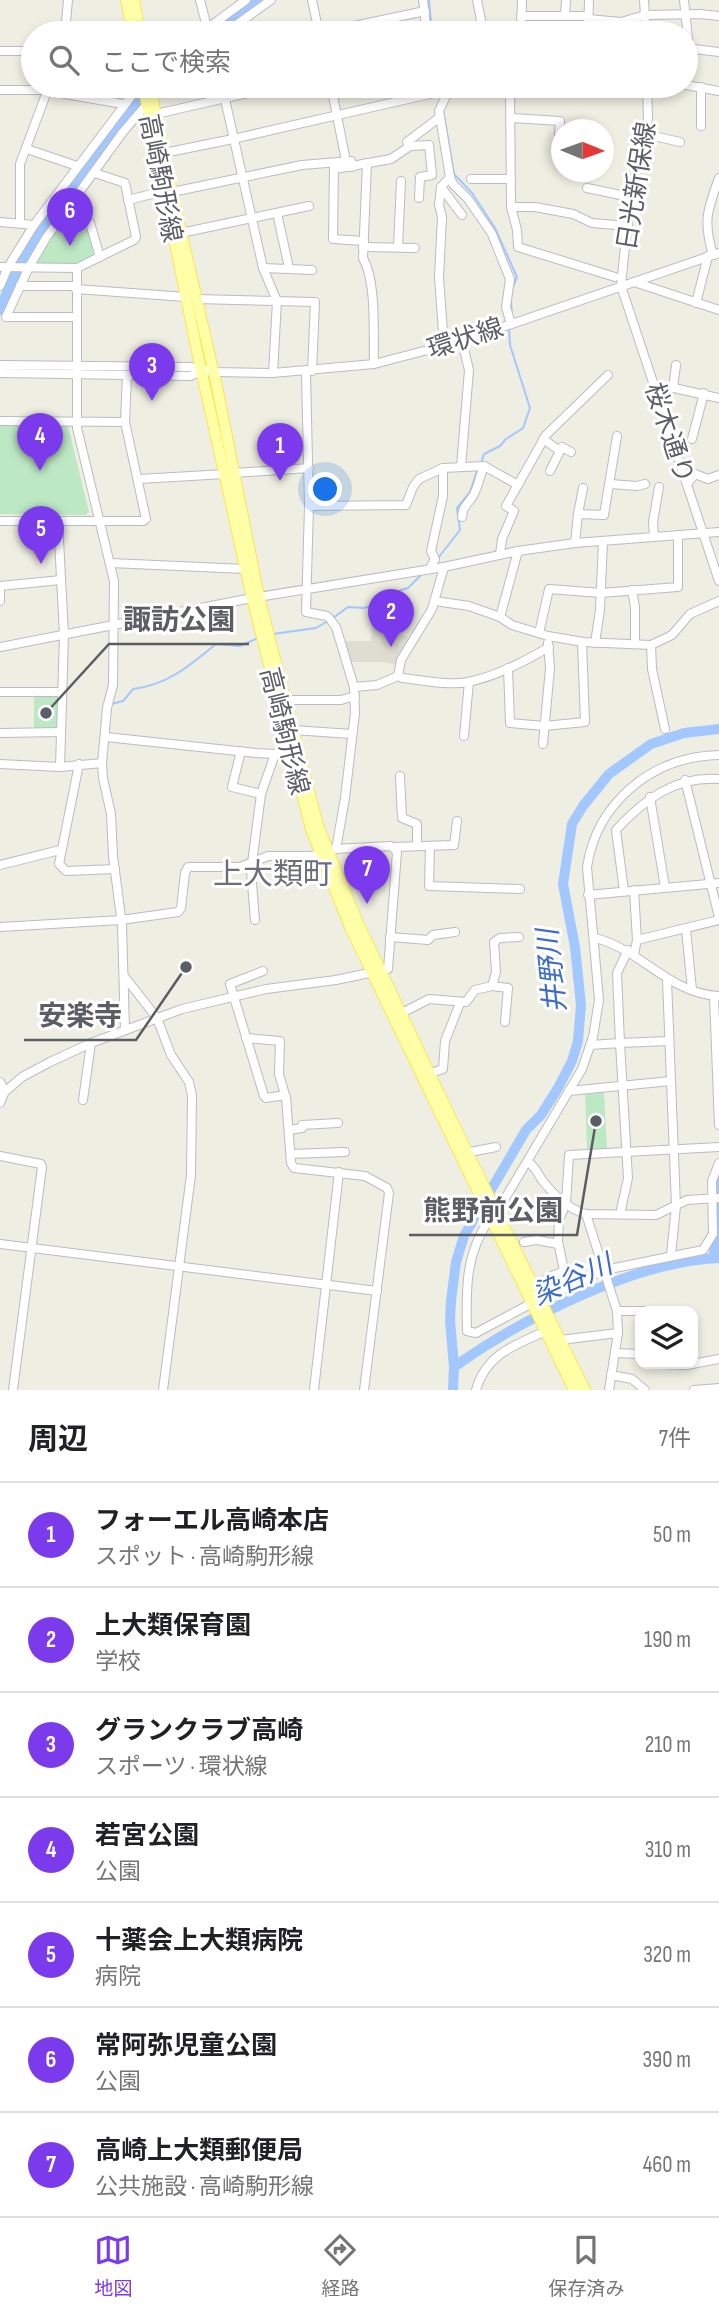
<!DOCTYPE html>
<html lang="ja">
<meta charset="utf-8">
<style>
:root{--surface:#fff;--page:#f6f6f6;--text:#202124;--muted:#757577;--line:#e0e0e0;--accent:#7c3aed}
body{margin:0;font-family:"Sofia Sans Condensed","Noto Sans JP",sans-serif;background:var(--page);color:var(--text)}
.controls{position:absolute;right:21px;bottom:21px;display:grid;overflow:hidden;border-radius:14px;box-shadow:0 4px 10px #0003}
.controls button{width:63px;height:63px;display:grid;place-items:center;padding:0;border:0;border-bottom:2px solid var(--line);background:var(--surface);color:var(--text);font:35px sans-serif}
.compass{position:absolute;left:551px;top:119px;width:63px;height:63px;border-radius:50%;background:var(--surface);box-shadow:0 4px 10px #0003;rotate:91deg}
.you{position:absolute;left:326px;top:490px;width:24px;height:24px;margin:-18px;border:5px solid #fff;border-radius:50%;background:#1a73e8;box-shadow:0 0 0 10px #1a73e833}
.badge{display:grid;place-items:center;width:46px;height:46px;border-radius:50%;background:var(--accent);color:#fff;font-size:23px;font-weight:700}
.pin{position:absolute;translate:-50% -58px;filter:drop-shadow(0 2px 4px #0008)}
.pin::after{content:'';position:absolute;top:37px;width:24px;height:21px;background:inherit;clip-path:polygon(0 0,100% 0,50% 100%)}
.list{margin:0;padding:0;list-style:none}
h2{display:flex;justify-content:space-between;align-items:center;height:91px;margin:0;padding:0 28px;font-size:30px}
h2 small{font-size:23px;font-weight:400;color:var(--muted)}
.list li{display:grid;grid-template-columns:46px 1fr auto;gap:21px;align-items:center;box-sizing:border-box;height:105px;padding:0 28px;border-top:2px solid var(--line)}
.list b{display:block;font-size:26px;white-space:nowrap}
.list p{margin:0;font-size:23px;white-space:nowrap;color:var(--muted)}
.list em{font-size:23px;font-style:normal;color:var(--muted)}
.icon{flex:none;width:38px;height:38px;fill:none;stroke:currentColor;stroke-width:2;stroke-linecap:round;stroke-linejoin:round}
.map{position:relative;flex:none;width:719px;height:1390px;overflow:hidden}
.search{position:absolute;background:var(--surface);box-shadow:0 4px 10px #0003;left:21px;right:21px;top:21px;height:77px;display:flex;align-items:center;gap:18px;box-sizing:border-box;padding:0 24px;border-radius:38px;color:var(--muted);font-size:26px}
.sheet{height:826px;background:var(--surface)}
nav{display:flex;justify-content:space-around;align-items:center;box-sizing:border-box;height:98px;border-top:2px solid var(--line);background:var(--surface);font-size:19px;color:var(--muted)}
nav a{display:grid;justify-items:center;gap:4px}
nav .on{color:var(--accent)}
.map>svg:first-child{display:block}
.education{fill:#dfddd1}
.green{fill:#bde8c4}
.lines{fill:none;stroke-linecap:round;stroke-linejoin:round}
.stream{stroke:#a2c8ff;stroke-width:2}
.river{stroke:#a2c8ff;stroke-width:10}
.minor-casing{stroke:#babcc2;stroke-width:10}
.major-casing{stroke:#fbe650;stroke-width:12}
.minor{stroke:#fff;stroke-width:8}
.major{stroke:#ffffa7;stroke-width:10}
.labels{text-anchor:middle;stroke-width:6;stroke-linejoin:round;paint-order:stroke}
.street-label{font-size:26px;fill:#5b5e64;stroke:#fff}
.water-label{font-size:28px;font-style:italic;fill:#3c6bcb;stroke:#fff}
.quarter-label{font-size:30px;fill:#6c6f77;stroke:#fff}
.leader{fill:none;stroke:#5b5e64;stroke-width:2.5}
.callout-dot{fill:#5b5e64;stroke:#fff;stroke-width:2.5}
.callout-label{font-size:28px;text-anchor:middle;font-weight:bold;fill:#5b5e64;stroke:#fff;stroke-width:6;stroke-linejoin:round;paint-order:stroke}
</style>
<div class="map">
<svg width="719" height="1390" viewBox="0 0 719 1390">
<rect width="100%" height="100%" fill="#efeee2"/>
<!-- education -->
<path class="education" d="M372,622L392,626V632L413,638L397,665L382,662H351L343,641H371Z"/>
<!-- green -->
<g class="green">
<path d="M60,226L88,227L94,256L76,263L38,264L37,261Z"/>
<path d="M0,424L68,426L89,512L86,515L0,514Z"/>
<path d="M34,695H55L58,698L57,729L34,731Z"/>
<path d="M604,1091L607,1150L587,1151L585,1092Z"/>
</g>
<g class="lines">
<!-- stream -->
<g class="stream">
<path d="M429,0L432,33"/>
<path d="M443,109L454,174L472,193L495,228L517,277L512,289"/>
<path d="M511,301L512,316"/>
<path d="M481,463L484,454L500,446L506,439L523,428L530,408L510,345L509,328"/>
<path d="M439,557L460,530L457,508L470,492L477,471"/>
<path d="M333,618L348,607L364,608L378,604L389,594L408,588L421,575"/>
<path d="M273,634L316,628L328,621"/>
<path d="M111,704L123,701L133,689C168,685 190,665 216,644L240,646L258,638"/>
</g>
<!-- river -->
<g class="river">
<path d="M212,33L258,0"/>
<path d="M0,310C28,232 87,169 135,104L150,88"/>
<path d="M714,1258L717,1181"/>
<path d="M454,1367C521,1319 636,1261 719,1258"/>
<path d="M453,1390L454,1367L450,1320L451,1301L456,1262L464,1236L526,1130L541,1115L558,1088L572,1061L578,1041L581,1005L575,947L563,884L572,824L583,806L609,774L651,744L684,733L719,729"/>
</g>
<defs>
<g id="minor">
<path d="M200,0L208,31"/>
<path d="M312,0L319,33"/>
<path d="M423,0L427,33"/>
<path d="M477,0L483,30"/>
<path d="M644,0L646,33"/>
<path d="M684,0L689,48"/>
<path d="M565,15L566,0"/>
<path d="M521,16H588"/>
<path d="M588,19L621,22L645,15L700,14L719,16"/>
<path d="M491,30V33"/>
<path d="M65,33L68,0"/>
<path d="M201,33L246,0"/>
<path d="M225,33L271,0"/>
<path d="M321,33L425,11"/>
<path d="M521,33L522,0"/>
<path d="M588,33L589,0"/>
<path d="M686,48L719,52"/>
<path d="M0,51H33"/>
<path d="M686,85L719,91"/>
<path d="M222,86L263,268L277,301L273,373"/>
<path d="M331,86L346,161"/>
<path d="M440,86L446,96L439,111L450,177L453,184L468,199L492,234L501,257L510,279L506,307L511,324"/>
<path d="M647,86L648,118L630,197L621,286L719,581"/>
<path d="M510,88L511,207H535L573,214L592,223L628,226"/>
<path d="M0,90H42L123,104"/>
<path d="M153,97L164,86"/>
<path d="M156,114L278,86"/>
<path d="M512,118L560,121L559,135"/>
<path d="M701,126V87"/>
<path d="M645,134L680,142"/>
<path d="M410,146L407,142L440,117"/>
<path d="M27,149L77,166"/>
<path d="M159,154L233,139L452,89L554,86"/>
<path d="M367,163L363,258C377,283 373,335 374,364"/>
<path d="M334,165L333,239L364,241"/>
<path d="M335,169L391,159L410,146L429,145L432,175L420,177L419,198"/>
<path d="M471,179H511"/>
<path d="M441,187L462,215"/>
<path d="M587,188L630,197"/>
<path d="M172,192L302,165L351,161L352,167"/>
<path d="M128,200L164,191"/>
<path d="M511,207L517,230L518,247L615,277"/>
<path d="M277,213L289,268"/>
<path d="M59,221L90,223L100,257"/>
<path d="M0,222L34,225"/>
<path d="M20,222V164L49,86"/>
<path d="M181,233L309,206"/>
<path d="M363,247L415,248"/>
<path d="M398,247L401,181"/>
<path d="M713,255C703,221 707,211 719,178"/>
<path d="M0,267L77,268L134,240L136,237L125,183L95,173"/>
<path d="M77,268V428L114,581L113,685L107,708L102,763L103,778L111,814L113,856L122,925L125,1030"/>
<path d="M263,268L312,270"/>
<path d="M634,282L719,310"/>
<path d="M0,286L8,267L34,225L139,86"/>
<path d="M20,286H77"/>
<path d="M76,289L186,297"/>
<path d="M196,299L315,302L312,371"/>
<path d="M696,303L708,256"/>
<path d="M76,317H6L29,267L46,238L123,132L147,104"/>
<path d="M444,346L439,277L442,217L439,205L441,187L450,177"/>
<path d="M0,365L190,367L214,372L273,373L374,364L462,341L719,253"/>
<path d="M306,372L309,506L306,612L327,616L330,619"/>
<path d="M0,373L191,376L201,371"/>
<path d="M655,388H674L719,398"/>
<path d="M673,388L676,365"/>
<path d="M0,421L125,422"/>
<path d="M543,439L560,451L562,447L571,452"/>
<path d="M692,439L704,393"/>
<path d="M461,467L469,370L462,341"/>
<path d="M550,471L560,451"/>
<path d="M235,473L309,468"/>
<path d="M139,479L225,474"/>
<path d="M610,484L637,486L645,484"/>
<path d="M687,484L695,474L708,479L719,475"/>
<path d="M309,506L406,505L413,487L419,479L443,468L484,466L518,485"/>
<path d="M578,514L583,488"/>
<path d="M462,517C463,506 467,505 473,496C478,488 480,475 484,466"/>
<path d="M0,521H143L146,519L125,422L127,375"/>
<path d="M58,521L64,635L60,767"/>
<path d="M654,536L653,522L659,487"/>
<path d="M575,543L578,514L604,515L617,436"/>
<path d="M500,554L502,539L514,511L506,506L546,435L608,375"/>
<path d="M111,563L245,569"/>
<path d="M430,568L435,559L431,551L443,496V468"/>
<path d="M0,586L61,580"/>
<path d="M0,588V601"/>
<path d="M632,590L635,607V643"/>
<path d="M435,601L469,606L500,617L512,625L548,636L583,642L651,645L672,635L690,614L719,601"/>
<path d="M500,617L518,551"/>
<path d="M332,622L336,627L354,687L355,713L345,798L336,849"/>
<path d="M539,633L549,589L601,593L678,587V535"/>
<path d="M595,643L600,610L603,541"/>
<path d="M651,645L652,669L665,729"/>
<path d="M0,647L252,598L444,567L518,551L575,543L719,532"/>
<path d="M508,668L510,723L544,726L585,722L582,642"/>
<path d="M398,676L401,660L432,609L444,567"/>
<path d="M354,687L377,685L398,676L402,678C423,680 448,686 468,682C497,676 524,662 549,647"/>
<path d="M0,692H62"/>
<path d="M286,703L293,700H341L355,696"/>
<path d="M293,730L352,734"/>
<path d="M0,733L61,732"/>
<path d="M464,736L469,682"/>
<path d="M106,737L256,753L275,754L290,750"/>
<path d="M543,744L550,668L548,643"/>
<path d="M241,751L232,787L261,794L251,871L255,920"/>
<path d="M0,764L60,767L102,763"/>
<path d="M79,764L59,864L66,871L115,869"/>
<path d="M400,776L402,818L417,824V846"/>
<path d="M685,780L719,917"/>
<path d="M261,794L275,754"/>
<path d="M650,797L665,887"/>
<path d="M430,846L429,886L520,889"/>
<path d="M394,847L454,845L457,821"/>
<path d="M0,865L60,850"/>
<path d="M624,891L616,830C645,799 675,776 719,779"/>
<path d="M588,895L719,883"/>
<path d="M0,927L121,920L178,912L181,908L185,873L188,867H240L268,856H310L328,853L334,849L391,846L397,852L388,969L336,980L266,989L182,1009L91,1043L50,1062L22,1077L0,1096"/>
<path d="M686,929L692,990"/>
<path d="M390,937L428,940L433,935L455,932"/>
<path d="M595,938C641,949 669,994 719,996"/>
<path d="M637,940L719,920"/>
<path d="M628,950L617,973L620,1043L669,1041"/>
<path d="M634,954L637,940L634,890"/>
<path d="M263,971L230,984L264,1096L266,1098L285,1095L286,1097L291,1163L294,1168L365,1176L387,1188L389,1193L364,1390"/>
<path d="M124,976L157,1018L171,1055L189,1082L192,1095L191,1175L163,1390"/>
<path d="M667,980L676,1206L671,1255"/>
<path d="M492,986L508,988L505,1022"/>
<path d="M714,996L719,1125"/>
<path d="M402,1013L429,999L466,1002L475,990L492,986L496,972L494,942L500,938L519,937"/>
<path d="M246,1038L280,1041L279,1074L285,1095"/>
<path d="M590,1045L620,1043L628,1178L620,1214"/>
<path d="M431,1073L443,1069L445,1041L460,1003"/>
<path d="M0,1082L5,1091L0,1103"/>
<path d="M569,1091L671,1081"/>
<path d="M83,1100L91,1043"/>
<path d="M289,1130L302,1128V1125L338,1123"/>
<path d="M465,1153L496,1147"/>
<path d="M291,1154L345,1152"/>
<path d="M0,1156L41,1164L42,1167L13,1390"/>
<path d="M528,1162C536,1167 537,1173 542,1180C553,1194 568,1209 586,1214L656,1215L687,1200L719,1198"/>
<path d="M497,1212L582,1069L593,1037L599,1000L587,867C597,802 653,756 719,755"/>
<path d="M586,1214L617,1311L618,1333L609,1390"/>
<path d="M490,1218C465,1255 466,1287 467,1331L476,1333L532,1303"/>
<path d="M524,1242L537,1240L558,1244"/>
<path d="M0,1244L377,1291"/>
<path d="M547,1278L564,1271"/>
<path d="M572,1285L564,1271L558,1241L559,1220L566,1203L569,1155L719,1147"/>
<path d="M540,1299L605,1270L703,1250L713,1234L712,1181L719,1163"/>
<path d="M617,1311H650"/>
<path d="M560,1340L618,1333"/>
<path d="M615,1353L640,1354"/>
<path d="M660,1364L687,1365L719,1359"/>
<path d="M611,1375L632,1379L645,1390"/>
<path d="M314,1390L339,1172"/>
<path d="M476,1390C486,1354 515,1345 546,1331"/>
<path d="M694,1390L719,1388"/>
</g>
<g id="major">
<path d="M126,0L133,33"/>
<path d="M134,0L140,33"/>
<path d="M143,86L198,356L252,598L311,829L350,927L574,1390"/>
<path d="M150,86L172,192L217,387L259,597L318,826L358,923L467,1152L585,1390"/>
</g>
</defs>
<!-- minor casing -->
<use href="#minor" class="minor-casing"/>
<!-- major casing -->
<use href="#major" class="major-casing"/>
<!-- minor -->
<use href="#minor" class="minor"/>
<!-- major -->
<use href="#major" class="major"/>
</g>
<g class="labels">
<!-- street labels -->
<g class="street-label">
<text transform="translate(161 178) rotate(79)" y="9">高崎駒形線</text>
<text transform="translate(636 186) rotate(-81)" y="9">日光新保線</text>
<text transform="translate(465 338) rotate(-18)" y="9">環状線</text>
<text transform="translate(670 433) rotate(72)" y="9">桜木通り</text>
<text transform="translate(285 731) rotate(76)" y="9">高崎駒形線</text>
</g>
<!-- water labels -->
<g class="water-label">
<text transform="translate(551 971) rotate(-96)" y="10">井野川</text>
<text transform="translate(572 1279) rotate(-24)" y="10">染谷川</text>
</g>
<!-- quarter labels -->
<g class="quarter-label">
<text x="273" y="884">上大類町</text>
</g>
</g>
<!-- callouts -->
<path class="leader" d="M46 713L109 644H249M186 967L136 1040H24M596 1121L577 1235H409"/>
<g class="callout-dot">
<circle cx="46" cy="713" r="7"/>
<circle cx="186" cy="967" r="7"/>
<circle cx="596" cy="1121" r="7"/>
</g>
<g class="callout-label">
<text x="179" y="629">諏訪公園</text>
<text x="80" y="1025">安楽寺</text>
<text x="493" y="1220">熊野前公園</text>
</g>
</svg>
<div class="controls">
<button><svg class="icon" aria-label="layers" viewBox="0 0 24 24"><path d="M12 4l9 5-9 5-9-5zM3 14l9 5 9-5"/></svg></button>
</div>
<svg class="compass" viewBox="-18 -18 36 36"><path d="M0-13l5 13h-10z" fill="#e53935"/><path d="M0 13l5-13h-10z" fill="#757577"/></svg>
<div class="you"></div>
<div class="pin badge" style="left:280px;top:481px">1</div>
<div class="pin badge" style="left:391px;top:647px">2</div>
<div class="pin badge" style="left:152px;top:401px">3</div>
<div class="pin badge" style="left:40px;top:471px">4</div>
<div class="pin badge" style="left:41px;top:564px">5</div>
<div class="pin badge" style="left:70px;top:246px">6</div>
<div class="pin badge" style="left:367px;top:904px">7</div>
<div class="search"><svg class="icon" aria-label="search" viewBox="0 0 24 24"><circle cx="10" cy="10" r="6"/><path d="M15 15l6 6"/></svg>ここで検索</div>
</div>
<section class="sheet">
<h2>周辺<small>7件</small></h2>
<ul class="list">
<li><span class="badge">1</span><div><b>フォーエル高崎本店</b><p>スポット · 高崎駒形線</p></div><em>50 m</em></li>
<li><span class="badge">2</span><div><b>上大類保育園</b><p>学校</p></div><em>190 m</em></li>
<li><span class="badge">3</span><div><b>グランクラブ高崎</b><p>スポーツ · 環状線</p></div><em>210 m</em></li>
<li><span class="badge">4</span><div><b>若宮公園</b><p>公園</p></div><em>310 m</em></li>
<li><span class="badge">5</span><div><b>十薬会上大類病院</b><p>病院</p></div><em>320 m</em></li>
<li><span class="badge">6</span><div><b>常阿弥児童公園</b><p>公園</p></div><em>390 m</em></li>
<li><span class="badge">7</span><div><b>高崎上大類郵便局</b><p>公共施設 · 高崎駒形線</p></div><em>460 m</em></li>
</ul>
</section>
<nav>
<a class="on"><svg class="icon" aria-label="map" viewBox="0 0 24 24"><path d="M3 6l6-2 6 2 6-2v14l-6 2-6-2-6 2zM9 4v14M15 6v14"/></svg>地図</a>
<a><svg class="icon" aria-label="directions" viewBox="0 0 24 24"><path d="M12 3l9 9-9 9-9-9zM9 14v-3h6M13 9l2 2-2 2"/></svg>経路</a>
<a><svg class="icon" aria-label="saved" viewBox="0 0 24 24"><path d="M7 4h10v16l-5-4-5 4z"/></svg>保存済み</a>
</nav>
